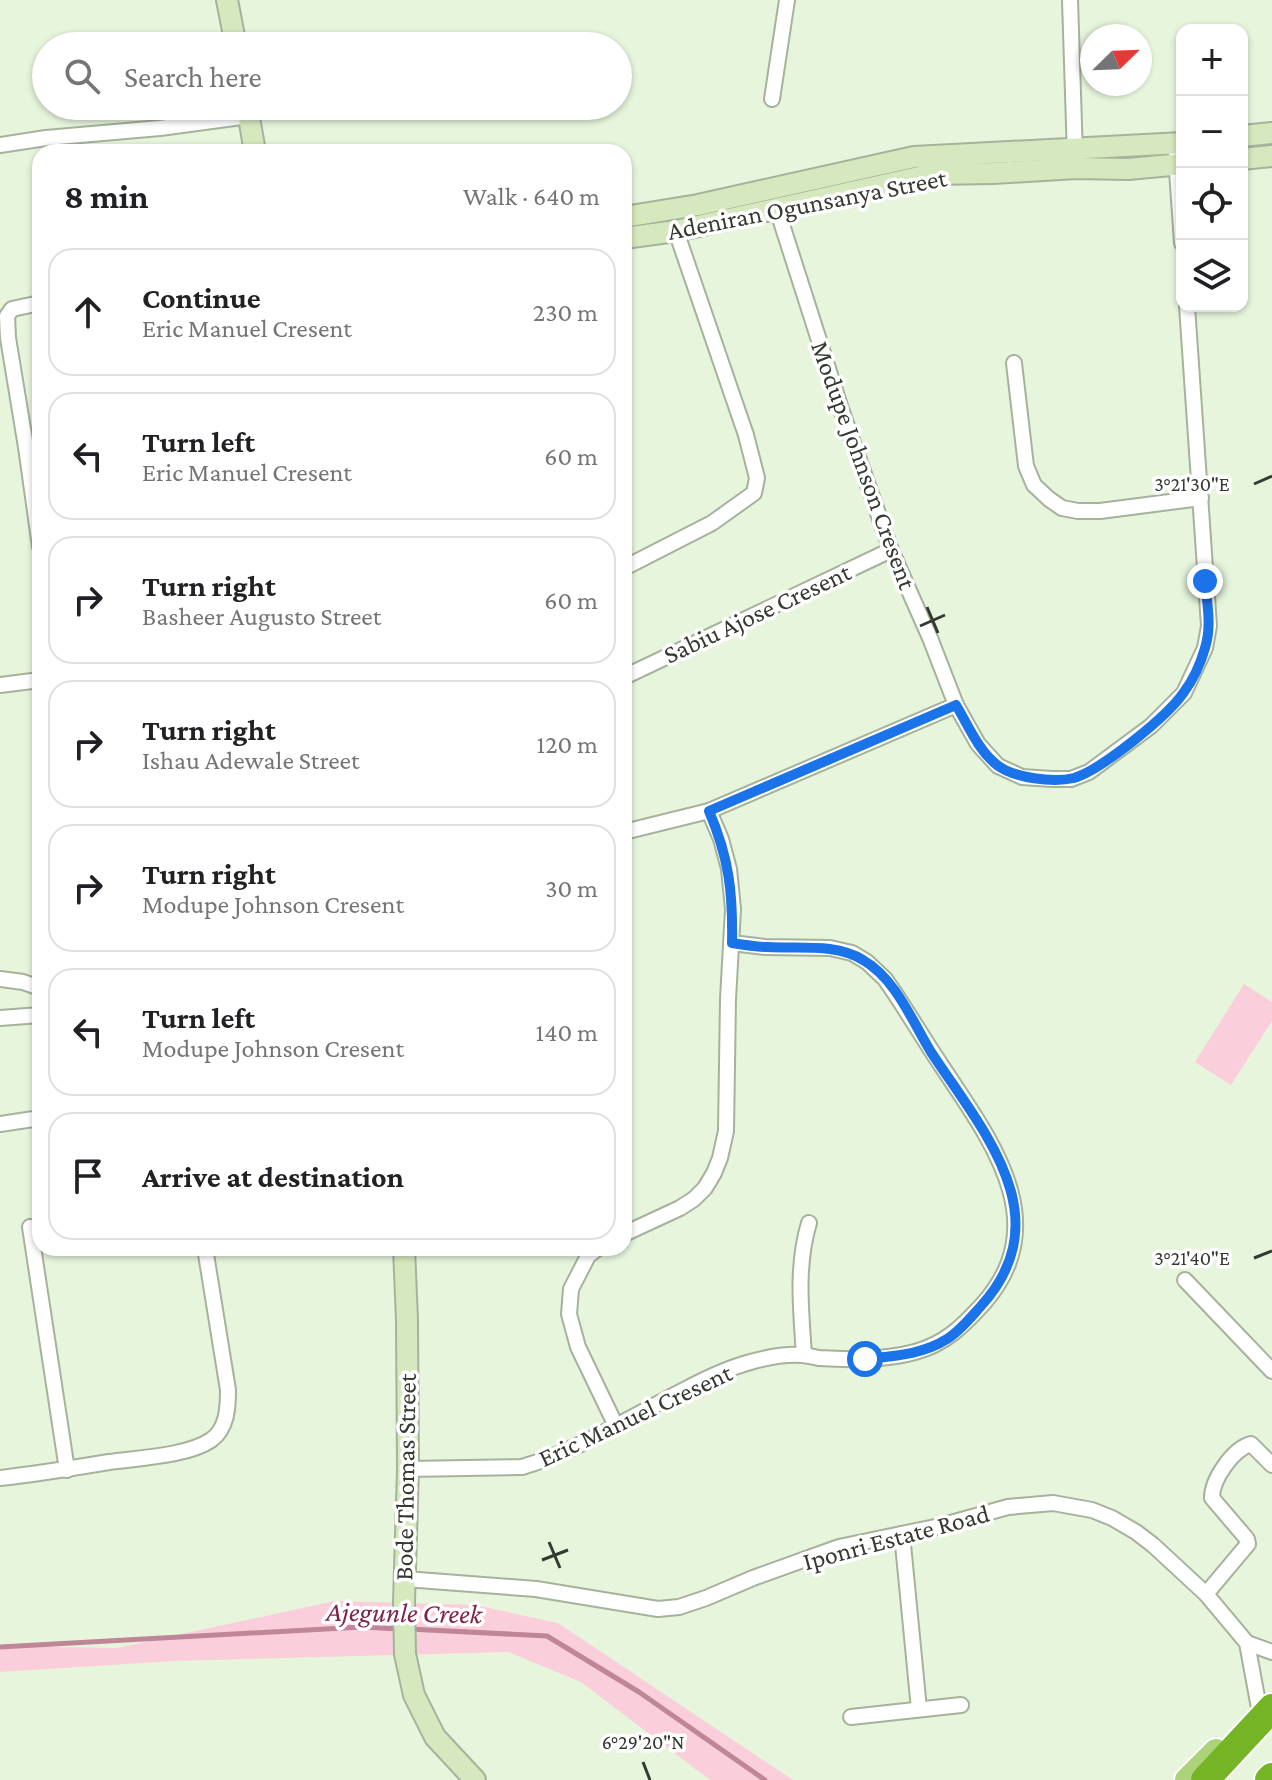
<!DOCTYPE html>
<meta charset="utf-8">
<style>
:root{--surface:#fff;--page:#f2f2f2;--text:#202124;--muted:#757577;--line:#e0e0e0}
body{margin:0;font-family:"Crimson Pro",serif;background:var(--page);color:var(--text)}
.controls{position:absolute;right:24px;top:24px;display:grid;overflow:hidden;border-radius:16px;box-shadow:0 2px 6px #0004}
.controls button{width:72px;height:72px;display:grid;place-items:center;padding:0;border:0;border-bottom:2px solid var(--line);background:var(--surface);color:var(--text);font:40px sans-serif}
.compass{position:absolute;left:1080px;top:24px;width:72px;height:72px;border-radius:50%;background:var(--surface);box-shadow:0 2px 6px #0004;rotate:67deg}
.stop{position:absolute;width:24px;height:24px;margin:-18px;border:6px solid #1a73e8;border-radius:50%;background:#fff}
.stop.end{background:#1a73e8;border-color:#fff;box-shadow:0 2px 8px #0008}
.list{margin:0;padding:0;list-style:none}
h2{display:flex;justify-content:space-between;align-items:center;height:104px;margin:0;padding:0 32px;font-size:34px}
h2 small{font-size:26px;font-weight:400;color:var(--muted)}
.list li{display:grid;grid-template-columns:52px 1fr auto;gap:24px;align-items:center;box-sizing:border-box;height:128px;margin:0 16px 16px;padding:0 16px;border:2px solid var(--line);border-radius:24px}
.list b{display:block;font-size:30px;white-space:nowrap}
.list p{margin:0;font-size:26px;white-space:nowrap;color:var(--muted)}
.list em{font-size:26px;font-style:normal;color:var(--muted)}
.icon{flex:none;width:44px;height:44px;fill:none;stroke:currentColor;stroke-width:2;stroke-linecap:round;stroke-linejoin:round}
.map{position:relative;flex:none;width:1272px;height:1780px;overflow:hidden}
.search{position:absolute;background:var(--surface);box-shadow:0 2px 6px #0004;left:32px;top:32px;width:600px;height:88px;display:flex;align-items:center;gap:20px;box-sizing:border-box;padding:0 28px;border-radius:44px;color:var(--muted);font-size:30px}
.panel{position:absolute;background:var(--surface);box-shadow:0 2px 6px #0004;left:32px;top:144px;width:600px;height:1112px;border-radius:24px}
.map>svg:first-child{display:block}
.green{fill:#fbcedb}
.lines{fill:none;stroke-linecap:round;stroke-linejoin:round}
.stream{stroke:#be8696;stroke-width:5}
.minor-casing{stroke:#a6b29c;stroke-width:18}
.secondary-casing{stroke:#a6b29c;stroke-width:24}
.primary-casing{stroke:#fff;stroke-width:28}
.motorway-casing{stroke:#fff;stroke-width:32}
.minor{stroke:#fff;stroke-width:14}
.secondary{stroke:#d6e9be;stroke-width:20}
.primary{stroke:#acd37c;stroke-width:24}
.motorway{stroke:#75b525;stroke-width:28}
.route{stroke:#1a73e8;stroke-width:10}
.ticks{fill:none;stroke:#353a31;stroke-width:3}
.labels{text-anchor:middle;stroke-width:7;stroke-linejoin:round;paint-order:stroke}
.street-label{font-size:26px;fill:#353a31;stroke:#fff}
.water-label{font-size:28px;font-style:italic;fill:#80234b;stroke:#fff}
.ticks-label{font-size:20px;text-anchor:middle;fill:#353a31;stroke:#fff;stroke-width:7;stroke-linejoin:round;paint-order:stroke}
</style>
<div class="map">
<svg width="1272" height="1780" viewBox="0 0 1272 1780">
<rect width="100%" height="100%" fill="#e7f5dd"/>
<!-- green -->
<g class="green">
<path d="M1244,984L1272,1002V1021L1231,1085L1195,1062Z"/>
<path d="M335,1601L475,1605L558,1623L793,1780H710L581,1682L508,1652L174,1661L0,1672V1646L117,1648Z"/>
</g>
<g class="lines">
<!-- stream -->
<g class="stream">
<path d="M409,1629L547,1636L639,1692L765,1780"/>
<path d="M0,1647L362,1627L399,1629"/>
</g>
<defs>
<g id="minor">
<path d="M1070,0L1075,156"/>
<path d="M772,99L787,0"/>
<path d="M0,145L46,138L160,128L249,116"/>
<path d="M1176,156L1182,243"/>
<path d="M777,209L841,409L891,550L930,638L956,705L978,744L998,766L1022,777L1052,779H1071L1089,772L1151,726L1184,693L1205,648L1209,626L1187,306"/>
<path d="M40,303L12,309L7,316L8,338L26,447L40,547"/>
<path d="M1014,363L1026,466L1034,485L1049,499L1062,508L1078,511H1100L1201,498"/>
<path d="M624,568L712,523L754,493L757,478L746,435L676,231"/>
<path d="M624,677L891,550"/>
<path d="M0,685L40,680"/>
<path d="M624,832L709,811L956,705"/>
<path d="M0,979L23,982L40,988"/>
<path d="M0,1018L40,1015"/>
<path d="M0,1124L40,1118"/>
<path d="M30,1227L67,1470"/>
<path d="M624,1234L680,1208L694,1199L705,1188L714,1173L720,1158L726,1131L728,999L733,909L729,869L721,839L709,811"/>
<path d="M598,1248L588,1256L571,1289L569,1314L578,1347L616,1426"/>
<path d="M1185,1280L1272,1371"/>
<path d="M804,1355C801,1310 796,1266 809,1223"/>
<path d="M408,1469L522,1467C580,1450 632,1416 686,1389C705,1379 726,1369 747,1363C764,1358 783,1354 801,1355C807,1355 813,1357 819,1358C849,1360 886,1360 915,1352C945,1344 963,1326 983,1304C1056,1222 989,1138 941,1065C922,1037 905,1007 885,979L867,962L852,953L830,948L765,947L732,943"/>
<path d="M0,1478C37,1474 73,1468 109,1462C138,1458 188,1456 211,1440C227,1429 228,1408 228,1390L205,1248"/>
<path d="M902,1534L919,1709"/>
<path d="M405,1579L536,1589L658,1609L679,1607L706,1598L753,1578L839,1547L940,1526L1008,1507L1053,1503L1092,1510L1112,1518L1136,1532L1153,1545L1206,1594L1247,1643L1259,1708"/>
<path d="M1206,1594L1248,1544L1247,1539L1212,1498C1212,1479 1233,1449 1251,1444L1272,1465"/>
<path d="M1247,1643L1272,1652"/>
<path d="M851,1717L961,1705"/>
</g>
<g id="secondary">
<path d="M227,0L236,46"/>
<path d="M247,106L255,152"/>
<path d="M1242,136L1272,133"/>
<path d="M1242,159L1272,156"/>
<path d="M624,217L698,205L914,157L1182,143"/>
<path d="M624,238L676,231L933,174L993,173L1076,168L1128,169L1182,164"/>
<path d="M404,1248L407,1320L408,1469L404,1602L405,1654L414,1695L435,1737L475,1780"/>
</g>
<path id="primary" d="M1187,1780L1216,1751"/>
<g id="motorway">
<path d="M1205,1780L1272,1708"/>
<path d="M1269,1780L1272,1777"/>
</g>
</defs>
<!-- minor casing -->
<use href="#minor" class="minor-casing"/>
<!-- secondary casing -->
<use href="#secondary" class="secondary-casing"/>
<!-- primary casing -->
<use href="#primary" class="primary-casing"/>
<!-- motorway casing -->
<use href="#motorway" class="motorway-casing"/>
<!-- minor -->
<use href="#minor" class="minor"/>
<!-- secondary -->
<use href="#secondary" class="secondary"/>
<!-- primary -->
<use href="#primary" class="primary"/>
<!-- motorway -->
<use href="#motorway" class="motorway"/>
</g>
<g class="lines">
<!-- route -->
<path class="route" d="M865,1359C892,1356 922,1355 947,1339C960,1331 971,1317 981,1306C1062,1217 982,1130 931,1052C912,1021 896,979 863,960C836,943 799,949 768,947C756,947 744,945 732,943C733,892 729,858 709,811L956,705C968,725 978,750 997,765C1014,778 1053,783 1074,778C1101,770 1168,716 1184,692C1193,680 1201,662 1205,648C1212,626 1207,603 1205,581"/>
</g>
<!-- ticks -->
<path class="ticks" d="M1254,484L1272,476M927,607L938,633M920,626L945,615M1254,1258L1272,1251M549,1542L560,1568M542,1560L568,1550M643,1762L650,1780"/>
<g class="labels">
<!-- street labels -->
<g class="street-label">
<text transform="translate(807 204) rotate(-11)" y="9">Adeniran Ogunsanya Street</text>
<text transform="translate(864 465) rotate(70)" y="9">Modupe Johnson Cresent</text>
<text transform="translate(757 613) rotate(-25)" y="9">Sabiu Ajose Cresent</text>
<text transform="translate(635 1415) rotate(-25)" y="9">Eric Manuel Cresent</text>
<text transform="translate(405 1477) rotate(-89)" y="9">Bode Thomas Street</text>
<text transform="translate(896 1537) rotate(-15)" y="9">Iponri Estate Road</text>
</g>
<!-- water labels -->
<g class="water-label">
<text transform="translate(404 1612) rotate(1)" y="10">Ajegunle Creek</text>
</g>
</g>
<g class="ticks-label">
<text x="1192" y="491">3°21'30"E</text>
<text x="1192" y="1265">3°21'40"E</text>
<text x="643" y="1749">6°29'20"N</text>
</g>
</svg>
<div class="controls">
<button>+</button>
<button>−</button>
<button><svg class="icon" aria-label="locate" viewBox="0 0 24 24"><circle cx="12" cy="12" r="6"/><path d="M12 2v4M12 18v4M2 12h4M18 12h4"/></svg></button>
<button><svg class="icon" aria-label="layers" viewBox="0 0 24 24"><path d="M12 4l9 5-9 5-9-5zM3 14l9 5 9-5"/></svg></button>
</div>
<svg class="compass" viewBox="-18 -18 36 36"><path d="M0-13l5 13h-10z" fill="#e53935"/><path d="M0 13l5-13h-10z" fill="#757577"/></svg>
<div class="stop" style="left:865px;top:1359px"></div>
<div class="stop end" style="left:1205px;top:581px"></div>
<div class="search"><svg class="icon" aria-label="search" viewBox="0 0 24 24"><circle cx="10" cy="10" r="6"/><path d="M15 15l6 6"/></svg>Search here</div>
<section class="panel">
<h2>8 min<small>Walk · 640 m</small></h2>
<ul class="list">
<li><svg class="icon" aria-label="ahead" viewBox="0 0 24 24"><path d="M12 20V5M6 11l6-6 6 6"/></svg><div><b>Continue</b><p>Eric Manuel Cresent</p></div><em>230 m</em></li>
<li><svg class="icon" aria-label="left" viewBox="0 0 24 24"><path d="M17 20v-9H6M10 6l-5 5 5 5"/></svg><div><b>Turn left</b><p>Eric Manuel Cresent</p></div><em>60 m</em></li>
<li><svg class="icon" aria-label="right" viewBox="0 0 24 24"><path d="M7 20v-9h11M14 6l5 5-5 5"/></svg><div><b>Turn right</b><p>Basheer Augusto Street</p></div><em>60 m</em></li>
<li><svg class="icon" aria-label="right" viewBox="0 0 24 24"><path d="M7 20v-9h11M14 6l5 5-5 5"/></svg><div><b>Turn right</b><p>Ishau Adewale Street</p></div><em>120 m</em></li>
<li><svg class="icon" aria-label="right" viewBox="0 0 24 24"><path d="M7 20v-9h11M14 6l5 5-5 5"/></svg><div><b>Turn right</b><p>Modupe Johnson Cresent</p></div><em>30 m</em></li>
<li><svg class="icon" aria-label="left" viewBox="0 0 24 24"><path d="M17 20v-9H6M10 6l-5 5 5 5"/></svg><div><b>Turn left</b><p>Modupe Johnson Cresent</p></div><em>140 m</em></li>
<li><svg class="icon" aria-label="arrive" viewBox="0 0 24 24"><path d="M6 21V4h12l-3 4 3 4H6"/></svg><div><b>Arrive at destination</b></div></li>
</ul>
</section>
</div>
